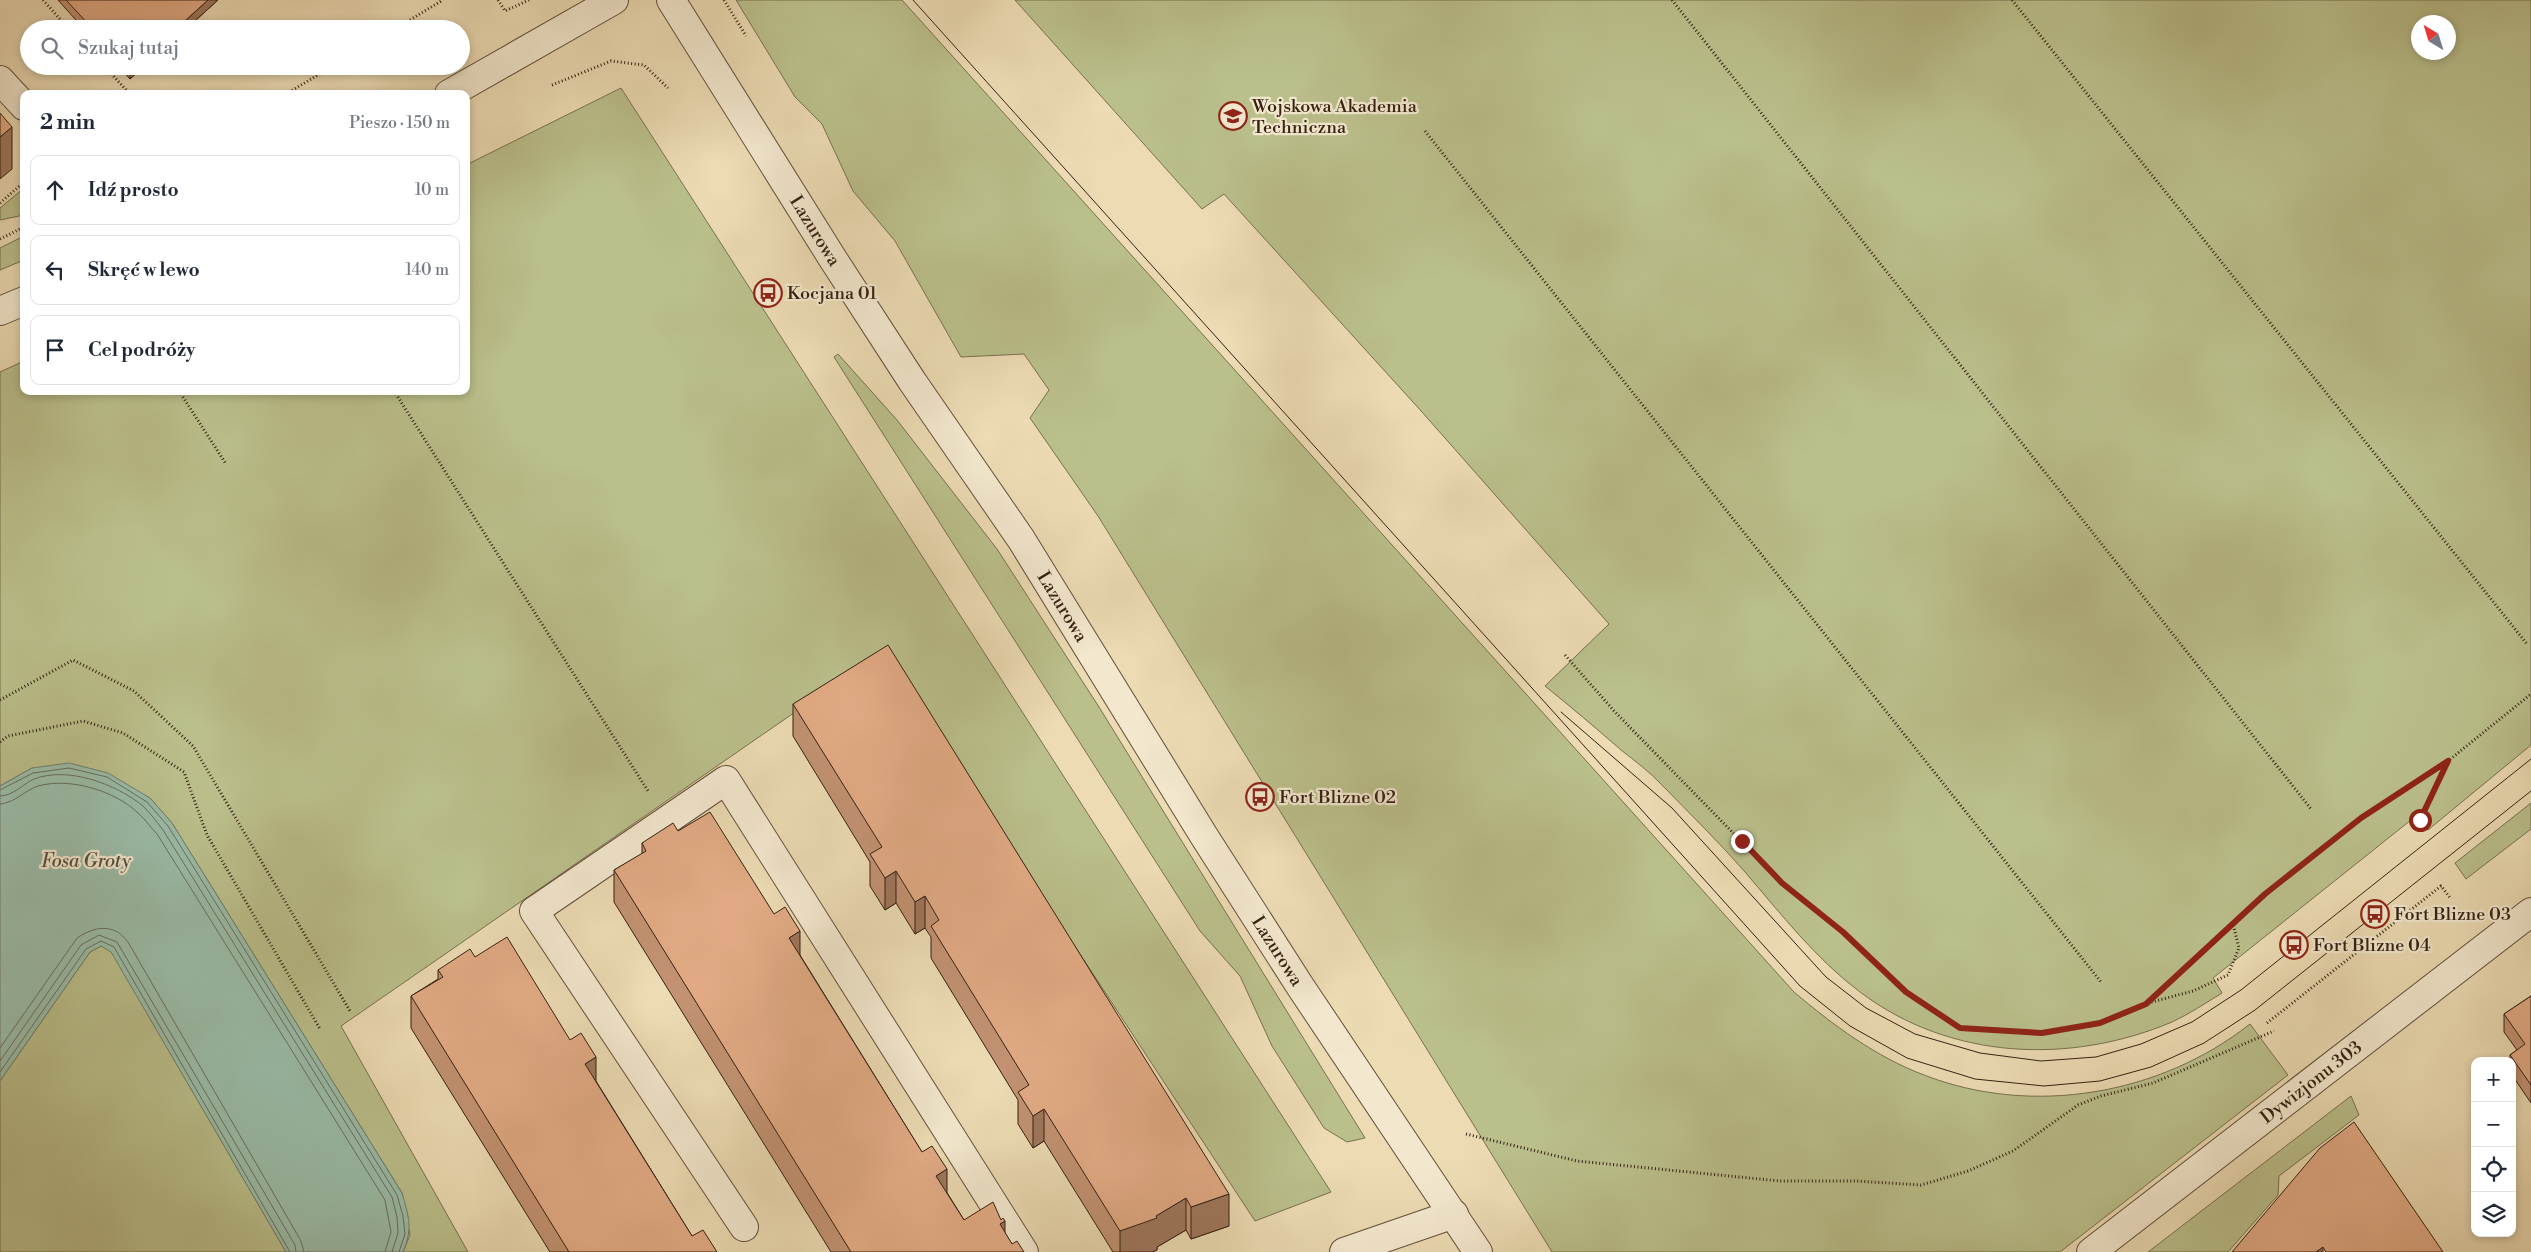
<!DOCTYPE html>
<html lang="pl">
<meta charset="utf-8">
<style>
:root{--surface:#fff;--page:#f2f2f3;--text:#1f2937;--muted:#747a83;--line:#e0e1e3}
body{margin:0;font-family:"Libre Bodoni",serif;background:var(--page);color:var(--text)}
.controls{position:absolute;right:15px;bottom:15px;display:grid;overflow:hidden;border-radius:10px;box-shadow:0 2px 8px #0003}
.controls button{width:45px;height:45px;display:grid;place-items:center;padding:0;border:0;border-bottom:1px solid var(--line);background:var(--surface);color:var(--text);font:25px sans-serif}
.compass{position:absolute;left:2411px;top:15px;width:45px;height:45px;border-radius:50%;background:var(--surface);box-shadow:0 2px 8px #0003;rotate:322deg}
.stop{position:absolute;width:15px;height:15px;margin:-11px;border:4px solid #8f2418;border-radius:50%;background:#fff}
.stop.end{background:#8f2418;border-color:#fff;box-shadow:0 1px 5px #0008}
.list{margin:0;padding:0;list-style:none}
h2{display:flex;justify-content:space-between;align-items:center;height:65px;margin:0;padding:0 20px;font-size:21px}
h2 small{font-size:16px;font-weight:400;color:var(--muted)}
.list li{display:grid;grid-template-columns:32px 1fr auto;gap:15px;align-items:center;box-sizing:border-box;height:70px;margin:0 10px 10px;padding:0 10px;border:1px solid var(--line);border-radius:10px}
.list b{display:block;font-size:19px;white-space:nowrap}
.list em{font-size:16px;font-style:normal;color:var(--muted)}
.icon{flex:none;width:28px;height:28px;fill:none;stroke:currentColor;stroke-width:2;stroke-linecap:round;stroke-linejoin:round}
.map{position:relative;flex:none;width:2531px;height:1252px;overflow:hidden}
.search{position:absolute;background:var(--surface);box-shadow:0 2px 8px #0003;left:20px;top:20px;width:450px;height:55px;display:flex;align-items:center;gap:12px;box-sizing:border-box;padding:0 18px;border-radius:28px;color:var(--muted);font-size:19px}
.panel{position:absolute;background:var(--surface);box-shadow:0 2px 8px #0003;left:20px;top:90px;width:450px;height:305px;border-radius:10px}
.map>svg:first-child{display:block}
.green{fill:#babf8b;stroke:#78704f;fill-rule:evenodd}
.water{fill:#9abca8;stroke:#727e6c}
.lines{fill:none;stroke-linecap:round;stroke-linejoin:round}
.shore{stroke:#686e5e;stroke-width:1}
.minor-casing{stroke:#634f3b;stroke-width:30}
.tertiary-casing{stroke:#634f3b;stroke-width:30}
.path{stroke:#352013;stroke-width:3;stroke-dasharray:1 2.5;stroke-linecap:butt}
.minor{stroke:#f3e8ce;stroke-width:28}
.tertiary{stroke:#f3e8ce;stroke-width:28}
.tram{stroke:#352013;stroke-width:1}
.wall{fill:#c29272;stroke:#352013}
.shaded-wall{fill:#9e775c;stroke:#352013}
.building{fill:#e1aa84;stroke:#352013}
.route{stroke:#8f2418;stroke-width:6}
.labels{text-anchor:middle;stroke-width:4.5;stroke-linejoin:round;paint-order:stroke}
.poi-label{font-size:18px;fill:#352013;stroke:#f3e8ce;text-anchor:start}
.street-label{font-size:18px;fill:#352013;stroke:#f3e8ce}
.water-label{font-size:19px;font-style:italic;fill:#534f40;stroke:#f3e8ce}
</style>
<div class="map">
<svg width="2531" height="1252" viewBox="0 0 2531 1252">
<rect width="100%" height="100%" fill="#ecdbb3"/>
<filter id="stains"><feTurbulence type="fractalNoise" baseFrequency=".004" numOctaves="4"/><feColorMatrix values="0 0 0 0 .2 0 0 0 0 .09 0 0 0 0 .02 0 0 0 .5 -.17"/></filter>
<radialGradient id="worn" r=".72"><stop offset=".6" stop-color="#630" stop-opacity="0"/><stop offset="1" stop-color="#630" stop-opacity=".3"/></radialGradient>
<!-- green -->
<g class="green">
<path d="M736,0H902L1794,992C1833,1025 1876,1057 1924,1075C2032,1117 2160,1095 2250,1024L2288,1075L2060,1252H1552L1098,516L1030,418L1049,390L1024,354L961,357L895,241L853,191L822,124L795,97Z"/>
<path d="M1015,0H2531V745L2428,830L2416,816L2213,978L2222,993C2206,1003 2189,1014 2172,1022C2070,1065 1950,1060 1860,992C1816,959 1781,914 1745,872C1719,842 1690,814 1662,785C1650,772 1635,761 1621,750C1596,728 1571,707 1545,686L1609,624L1422,412L1224,194L1202,209ZM2418,22H2448V52H2418Z"/>
<path d="M621,88L1331,1192L1255,1221L882,652L341,1026L468,1252H403L410,1235L402,1193L172,823L150,798L32,768L0,786V372L24,361V391H466V165Z"/>
<path d="M24,188V215L0,220V208Z"/>
<path d="M24,236V260L0,270V248Z"/>
<path d="M838,354L897,420L997,549L1099,707L1365,1138L1347,1142L1324,1128L1272,1046L1240,976L1200,931L834,357Z"/>
<path d="M2531,803V829L2466,879L2455,863Z"/>
<path d="M101,946L111,951L286,1252H0V1081L90,952Z"/>
<path d="M2351,1096L2359,1115L2279,1176L2278,1195L2228,1252H2148Z"/>
</g>
<!-- water -->
<path class="water" d="M69,763L108,773L150,798L172,823L402,1193C409,1217 413,1229 403,1252H286L111,952L101,946L90,952L0,1081V786L32,768Z"/>
<g class="lines">
<!-- shore -->
<g class="shore">
<path d="M0,790L33,773L69,768L107,777L147,802L168,826L397,1195L403,1216L405,1234L399,1252"/>
<path d="M0,796C13,796 23,784 34,779C68,766 116,784 143,806C150,813 157,822 163,830L392,1197L397,1217L398,1233L392,1252"/>
<path d="M0,804C15,803 25,790 38,786C70,777 116,791 139,814C146,820 151,828 157,834L385,1200L391,1232L385,1252"/>
<path d="M0,1048L77,938C95,926 114,923 128,942L301,1241L304,1252"/>
<path d="M0,1061L81,945L99,935L117,942L295,1245L296,1252"/>
<path d="M0,1072L86,949L101,941L114,947L290,1252"/>
</g>
<defs>
<g id="minor">
<path d="M0,80L24,106"/>
<path d="M744,1227L534,911L726,780L1024,1252"/>
<path d="M1344,1252L1454,1214"/>
<path id="s1" d="M2091,1252L2531,912"/>
</g>
<g id="tertiary">
<path id="s2" d="M671,0L831,256L912,381L1021,539L1204,836L1300,986L1478,1252"/>
<path d="M449,94L614,0"/>
<path d="M0,311L24,301"/>
</g>
</defs>
<!-- minor casing -->
<use href="#minor" class="minor-casing"/>
<!-- tertiary casing -->
<use href="#tertiary" class="tertiary-casing"/>
<!-- path -->
<g class="path">
<path d="M43,0L69,29"/>
<path d="M498,0L505,11L529,0"/>
<path d="M724,0L746,36"/>
<path d="M1672,0L2311,809"/>
<path d="M2012,0L2527,644"/>
<path d="M395,29L443,0"/>
<path d="M104,66L130,94"/>
<path d="M552,85L611,61L644,65L668,88"/>
<path d="M286,94L333,66"/>
<path d="M1425,131L2101,982"/>
<path d="M0,203L24,182"/>
<path d="M0,239L24,227"/>
<path d="M179,391L226,464"/>
<path d="M394,391L648,791"/>
<path d="M1565,655L1615,712L1782,883L1843,932L1905,992L1960,1028L2042,1033L2100,1023L2146,1004L2265,893L2361,818L2448,761L2531,694"/>
<path d="M0,700L73,660L134,691L193,746L350,1011"/>
<path d="M0,742L8,736L83,721L123,733L184,772L207,835L320,1029"/>
<path d="M2420,820L2448,761"/>
<path d="M2148,1003L2193,991L2228,975L2239,948L2233,924"/>
<path d="M2267,1023L2441,886L2451,899"/>
<path d="M1466,1134L1577,1161L1780,1181H1856L1921,1185L1968,1171L2013,1151L2078,1105L2101,1096L2153,1083L2274,1031"/>
</g>
<!-- minor -->
<use href="#minor" class="minor"/>
<!-- tertiary -->
<use href="#tertiary" class="tertiary"/>
<!-- tram -->
<g class="tram">
<path d="M913,0L1800,986L1850,1026L1907,1058L1975,1079L2044,1086L2100,1081L2151,1067L2204,1043L2255,1010L2531,791"/>
<path d="M1561,712L1672,808L1826,977L1866,1008L1915,1034L1980,1053L2041,1061L2096,1057L2141,1044L2192,1022L2241,990L2531,759"/>
</g>
</g>
<!-- wall -->
<g class="wall">
<path d="M58,0H218L186,29H84Z"/>
<path d="M118,66H144L130,79Z"/>
<path d="M793,704L1229,1226L1191,1239L1186,1230L1157,1247V1250L1152,1252H1113L1044,1141L1033,1148L1018,1124V1100L931,958V937L925,928L915,934L896,903L885,910L870,886V862L793,736Z"/>
<path d="M678,831L800,955L964,1220L1005,1233L1012,1244L1024,1252H831L614,902V870L642,854V843Z"/>
<path d="M475,957L596,1081L692,1236L717,1252H550L411,1028V996L438,979V970Z"/>
<path d="M2531,996V1103L2512,1075V1061H2510V1055L2517,1050L2504,1032V1014Z"/>
</g>
<!-- shaded-wall -->
<g class="shaded-wall">
<path d="M208,0H218L186,29H176Z"/>
<path d="M95,24V29H91V27Z"/>
<path d="M134,66H144L130,79V70Z"/>
<path d="M12,127V169L0,179V137Z"/>
<path d="M896,871V903L885,910V878Z"/>
<path d="M925,896V928L915,934V902Z"/>
<path d="M800,931V963L789,938Z"/>
<path d="M596,1057V1089L585,1064Z"/>
<path d="M1044,1109V1141L1033,1148V1116Z"/>
<path d="M947,1169V1201L936,1176Z"/>
<path d="M1229,1194V1226L1191,1239V1207Z"/>
<path d="M1186,1198V1230L1157,1247V1250L1152,1252H1120V1231L1156,1216Z"/>
<path d="M1005,1221V1252L1000,1224Z"/>
<path d="M2323,1247V1252H2316Z"/>
</g>
<!-- building -->
<g class="building">
<path d="M66,0H208L176,29H99L95,24L91,27Z"/>
<path d="M127,66H134L130,70Z"/>
<path d="M0,113L12,127L0,137Z"/>
<path d="M888,645L1229,1194L1191,1207L1186,1198L1156,1216L1157,1218L1120,1231L1044,1109L1033,1116L1018,1092L1029,1085L931,926L939,920L925,896L915,902L896,871L885,878L870,854L882,847L793,704Z"/>
<path d="M710,812L774,914L785,907L800,931L789,938L922,1152L932,1146L947,1169L936,1176L964,1220L993,1202L1001,1220L1003,1218L1005,1221L1000,1224L1012,1244L1017,1241L1024,1252H851L614,870L646,851L642,843L673,823L678,831Z"/>
<path d="M507,937L570,1040L581,1033L596,1057L585,1064L692,1236L703,1230L717,1252H569L411,996L443,977L438,970L470,949L475,957Z"/>
<path d="M2531,996V1085L2510,1055L2525,1044L2504,1014Z"/>
<path d="M2354,1122L2443,1252H2326L2323,1247L2316,1252H2232L2320,1148Z"/>
</g>
<g class="lines">
<!-- route -->
<path class="route" d="M1742,841L1782,883L1843,932L1906,992L1960,1028L2042,1033L2100,1023L2146,1004L2265,894L2361,818L2448,761L2420,820"/>
</g>
<!-- icons -->
<defs>
<symbol id="university-ring" viewBox="-11 -11 22 22"><circle r="9.5" fill="#f3e8ce" stroke="#8f2418" stroke-width="1.5"/><path d="M0-5L7-2L0 1L-7-2ZM-4 1L0 2.5L4 1V4Q0 6-4 4Z" fill="#8f2418"/></symbol>
<symbol id="bus-ring" viewBox="-11 -11 22 22"><circle r="9.5" fill="#f3e8ce" stroke="#8f2418" stroke-width="1.5"/><path d="M-5-6H5V4H4V6H2V4H-2V6H-4V4H-5ZM-3.5-4V0h7V-4ZM-3.5 1.2v1.5H-2V1.2ZM2 1.2v1.5H3.5V1.2Z" fill="#8f2418"/></symbol>
</defs>
<g fill-rule="evenodd">
<use href="#university-ring" x="1217" y="100" width="32" height="32"/>
<use href="#bus-ring" x="752" y="277" width="32" height="32"/>
<use href="#bus-ring" x="1244" y="781" width="32" height="32"/>
<use href="#bus-ring" x="2359" y="898" width="32" height="32"/>
<use href="#bus-ring" x="2278" y="929" width="32" height="32"/>
</g>
<g class="labels">
<!-- poi labels -->
<g class="poi-label">
<text x="1252" y="112">Wojskowa Akademia<tspan x="1252" dy="21">Techniczna</tspan></text>
<text x="787" y="299">Kocjana 01</text>
<text x="1279" y="803">Fort Blizne 02</text>
<text x="2394" y="920">Fort Blizne 03</text>
<text x="2313" y="951">Fort Blizne 04</text>
</g>
<!-- street labels -->
<g class="street-label">
<text dy="6" stroke="none"><textPath href="#s2" startOffset="272">Lazurowa</textPath></text>
<text dy="6" stroke="none"><textPath href="#s2" startOffset="722">Lazurowa</textPath></text>
<text dy="6" stroke="none"><textPath href="#s2" startOffset="1128">Lazurowa</textPath></text>
<text dy="6" stroke="none"><textPath href="#s1" startOffset="278">Dywizjonu 303</textPath></text>
</g>
<!-- water labels -->
<g class="water-label">
<text x="86" y="867">Fosa Groty</text>
</g>
</g>
<rect width="100%" height="100%" filter="url(#stains)"/>
<rect width="100%" height="100%" fill="url(#worn)"/>
</svg>
<div class="controls">
<button>+</button>
<button>−</button>
<button><svg class="icon" aria-label="locate" viewBox="0 0 24 24"><circle cx="12" cy="12" r="6"/><path d="M12 2v4M12 18v4M2 12h4M18 12h4"/></svg></button>
<button><svg class="icon" aria-label="layers" viewBox="0 0 24 24"><path d="M12 4l9 5-9 5-9-5zM3 14l9 5 9-5"/></svg></button>
</div>
<svg class="compass" viewBox="-18 -18 36 36"><path d="M0-13l5 13h-10z" fill="#e53935"/><path d="M0 13l5-13h-10z" fill="#747a83"/></svg>
<div class="stop" style="left:2420px;top:820px"></div>
<div class="stop end" style="left:1742px;top:841px"></div>
<div class="search"><svg class="icon" aria-label="search" viewBox="0 0 24 24"><circle cx="10" cy="10" r="6"/><path d="M15 15l6 6"/></svg>Szukaj tutaj</div>
<section class="panel">
<h2>2 min<small>Pieszo · 150 m</small></h2>
<ul class="list">
<li><svg class="icon" aria-label="ahead" viewBox="0 0 24 24"><path d="M12 20V5M6 11l6-6 6 6"/></svg><div><b>Idź prosto</b></div><em>10 m</em></li>
<li><svg class="icon" aria-label="left" viewBox="0 0 24 24"><path d="M17 20v-9H6M10 6l-5 5 5 5"/></svg><div><b>Skręć w lewo</b></div><em>140 m</em></li>
<li><svg class="icon" aria-label="arrive" viewBox="0 0 24 24"><path d="M6 21V4h12l-3 4 3 4H6"/></svg><div><b>Cel podróży</b></div></li>
</ul>
</section>
</div>
